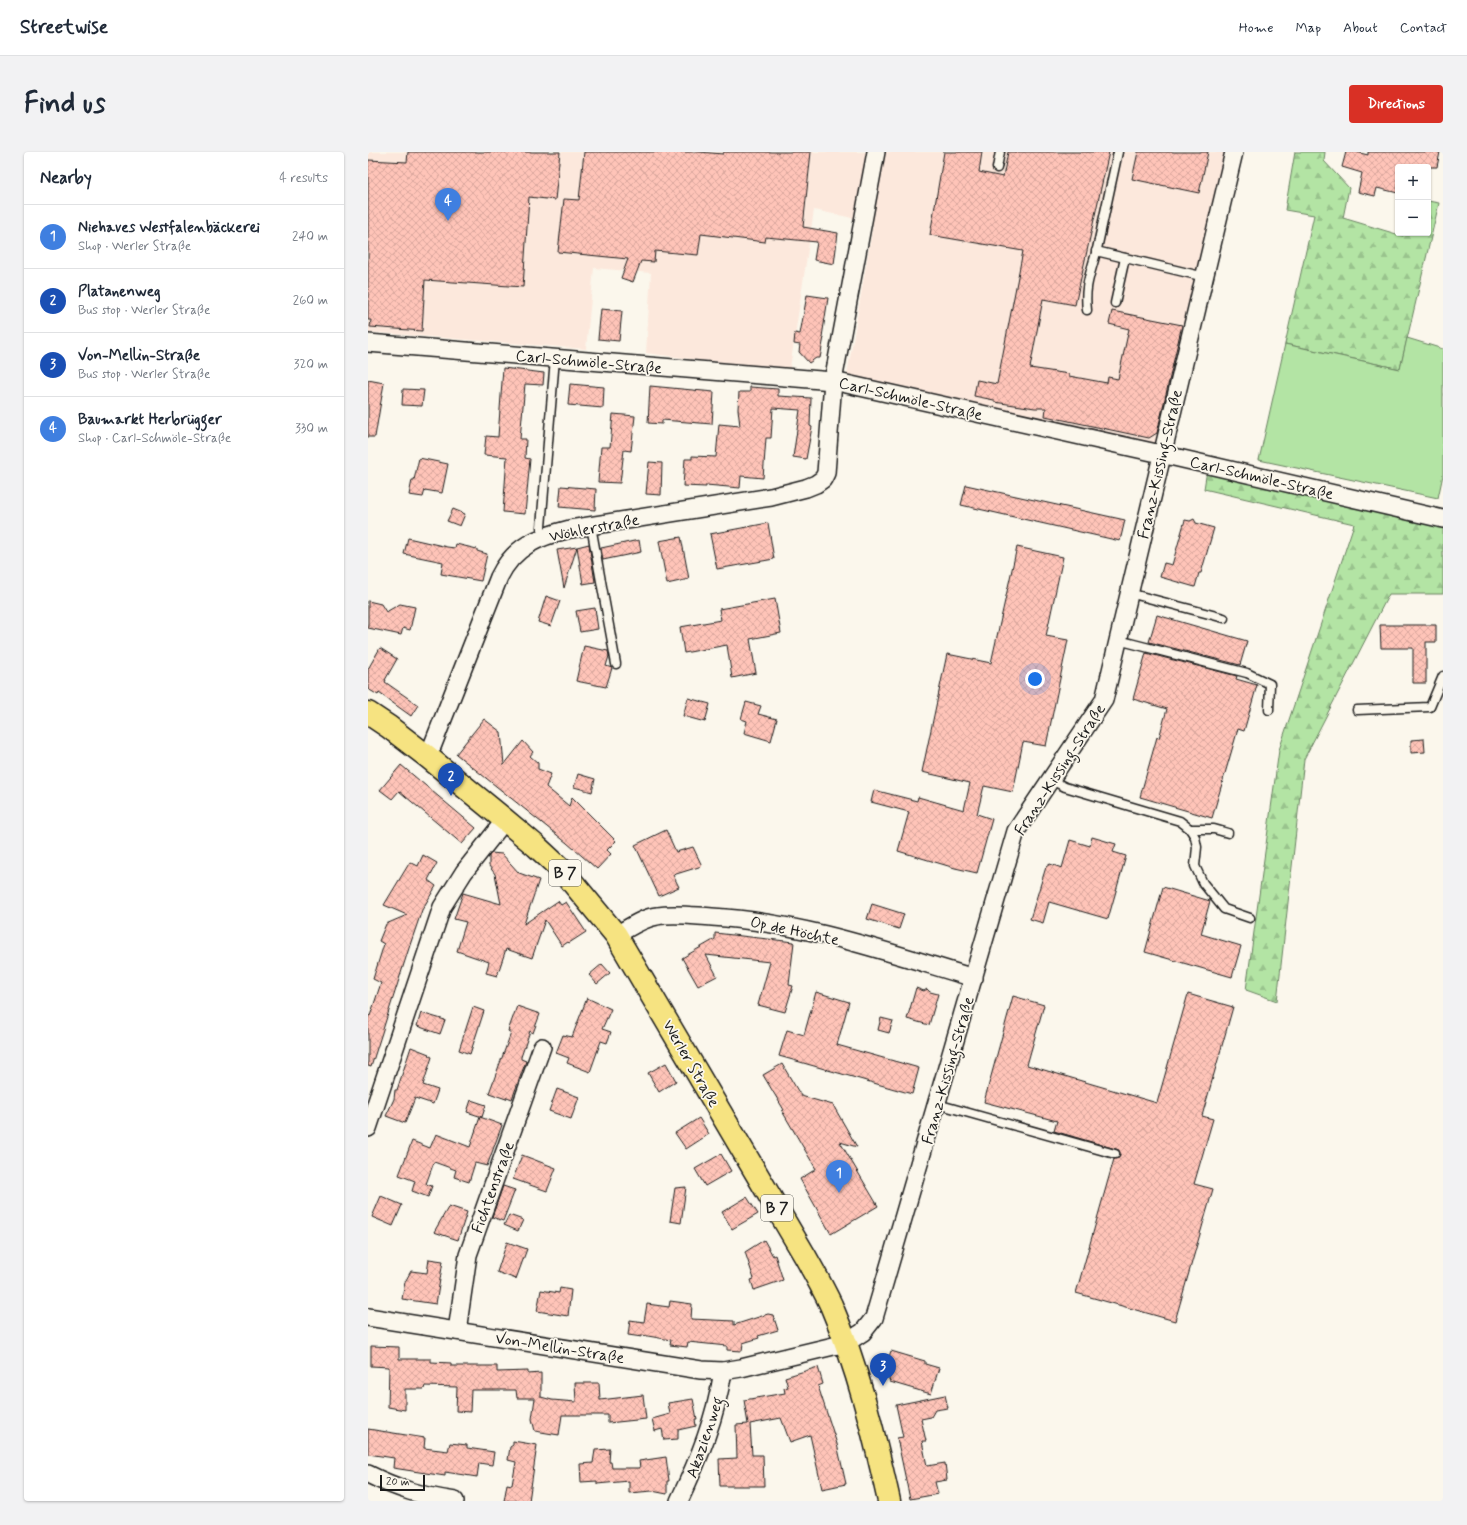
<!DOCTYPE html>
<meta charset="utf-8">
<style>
:root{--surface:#fff;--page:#f2f2f3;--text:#1f2937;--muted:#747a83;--line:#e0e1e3;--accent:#d93025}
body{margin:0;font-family:Mynerve,sans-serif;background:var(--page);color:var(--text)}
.controls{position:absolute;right:12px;top:12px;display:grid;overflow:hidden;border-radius:4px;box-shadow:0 1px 3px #0004}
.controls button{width:36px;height:36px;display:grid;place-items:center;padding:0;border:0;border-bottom:1px solid var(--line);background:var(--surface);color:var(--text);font:20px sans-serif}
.scale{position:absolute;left:12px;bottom:10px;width:45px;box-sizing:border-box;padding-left:4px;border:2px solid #1c1c1c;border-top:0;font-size:11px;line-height:14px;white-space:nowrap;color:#1c1c1c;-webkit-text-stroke:3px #fbf7ec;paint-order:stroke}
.you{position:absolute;left:667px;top:527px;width:14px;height:14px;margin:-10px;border:3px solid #fff;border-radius:50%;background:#1a73e8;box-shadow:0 0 0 6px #1a73e833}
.badge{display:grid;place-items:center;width:26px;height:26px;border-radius:50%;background:var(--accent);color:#fff;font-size:13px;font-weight:700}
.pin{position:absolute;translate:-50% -33px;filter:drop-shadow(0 1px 2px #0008)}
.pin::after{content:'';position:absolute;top:21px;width:14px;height:12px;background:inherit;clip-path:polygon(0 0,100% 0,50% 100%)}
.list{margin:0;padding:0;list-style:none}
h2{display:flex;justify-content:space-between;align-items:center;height:52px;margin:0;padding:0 16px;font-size:17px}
h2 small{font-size:13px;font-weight:400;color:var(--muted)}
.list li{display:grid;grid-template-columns:26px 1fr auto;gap:12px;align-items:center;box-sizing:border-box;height:64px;padding:0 16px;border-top:1px solid var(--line)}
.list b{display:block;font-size:15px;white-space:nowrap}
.list p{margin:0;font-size:13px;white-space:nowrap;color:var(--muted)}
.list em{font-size:13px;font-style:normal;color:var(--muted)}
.map{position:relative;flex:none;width:1075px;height:1349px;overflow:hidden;border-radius:4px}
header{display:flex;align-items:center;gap:24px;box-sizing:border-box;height:56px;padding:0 20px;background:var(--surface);border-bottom:1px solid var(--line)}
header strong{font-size:19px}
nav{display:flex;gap:22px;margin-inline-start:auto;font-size:14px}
.intro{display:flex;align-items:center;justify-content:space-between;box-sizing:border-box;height:96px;padding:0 24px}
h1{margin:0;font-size:28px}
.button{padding:10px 18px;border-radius:4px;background:var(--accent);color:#fff;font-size:14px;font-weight:700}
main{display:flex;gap:24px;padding:0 24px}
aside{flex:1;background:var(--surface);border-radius:4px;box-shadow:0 1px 3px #0004}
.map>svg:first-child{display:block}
.built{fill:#fce8dc}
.forest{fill:url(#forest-firs);stroke:#688060}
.garden{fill:#b3e4a4;stroke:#688060}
.building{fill:url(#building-cross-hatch);stroke:#1c1c1c}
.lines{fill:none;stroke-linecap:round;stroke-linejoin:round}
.lane-casing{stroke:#1c1c1c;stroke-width:11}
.street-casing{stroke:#1c1c1c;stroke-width:20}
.primary-casing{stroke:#1c1c1c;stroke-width:25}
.lane{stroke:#fbf7ec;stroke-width:8}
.street{stroke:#fbf7ec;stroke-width:17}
.primary{stroke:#f6e381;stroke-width:22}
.labels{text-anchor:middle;stroke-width:3.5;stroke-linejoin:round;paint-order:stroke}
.shield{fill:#fbf7ec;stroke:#5f5e5a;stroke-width:1}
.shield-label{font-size:15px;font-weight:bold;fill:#1c1c1c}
.street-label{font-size:16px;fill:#1c1c1c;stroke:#fbf7ec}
</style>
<header>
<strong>Streetwise</strong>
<nav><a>Home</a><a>Map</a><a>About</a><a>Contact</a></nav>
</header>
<div class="intro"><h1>Find us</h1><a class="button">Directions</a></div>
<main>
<aside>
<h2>Nearby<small>4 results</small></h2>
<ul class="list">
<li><span class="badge" style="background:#3f7fe0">1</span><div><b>Niehaves Westfalenbäckerei</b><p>Shop · Werler Straße</p></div><em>240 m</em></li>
<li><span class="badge" style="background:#1a4fb4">2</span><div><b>Platanenweg</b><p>Bus stop · Werler Straße</p></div><em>260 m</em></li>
<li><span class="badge" style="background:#1a4fb4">3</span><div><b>Von-Mellin-Straße</b><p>Bus stop · Werler Straße</p></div><em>320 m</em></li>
<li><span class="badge" style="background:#3f7fe0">4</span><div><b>Baumarkt Herbrügger</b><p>Shop · Carl-Schmöle-Straße</p></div><em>330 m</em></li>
</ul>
</aside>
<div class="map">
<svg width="1075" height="1349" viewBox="0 0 1075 1349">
<defs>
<pattern id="forest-firs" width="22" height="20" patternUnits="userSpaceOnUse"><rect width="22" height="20" fill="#b3e4a4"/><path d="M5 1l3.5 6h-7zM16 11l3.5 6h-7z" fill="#99c38d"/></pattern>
<pattern id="building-cross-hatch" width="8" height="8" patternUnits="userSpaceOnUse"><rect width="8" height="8" fill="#ffc4b8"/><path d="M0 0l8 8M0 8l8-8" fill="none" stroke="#daa89e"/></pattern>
</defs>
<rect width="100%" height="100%" fill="#fbf7ec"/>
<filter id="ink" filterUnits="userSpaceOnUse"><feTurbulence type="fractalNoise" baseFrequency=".025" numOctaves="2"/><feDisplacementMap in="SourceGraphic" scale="8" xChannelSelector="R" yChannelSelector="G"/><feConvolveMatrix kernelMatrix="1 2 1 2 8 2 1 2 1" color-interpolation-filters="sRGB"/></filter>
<g filter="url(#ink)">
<!-- built -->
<path class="built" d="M0,0H860L791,294L482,228L479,223L505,73L480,65L446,58L422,216L330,208L278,201L283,121L226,116L218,197L0,180Z"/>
<!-- forest -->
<g class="forest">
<path d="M927,0H957L956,9L981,36L975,66L1035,84L1036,81H1060V49L1071,51L1032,217L917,192L946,63L917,58Z"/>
<path d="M839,318L1075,374V442H1021L936,607L909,849L878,838L911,598L986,372L836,337Z"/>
</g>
<!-- garden -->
<path class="garden" d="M1039,186L1075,197V323L1070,346L891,308L917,192L1032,217Z"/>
<!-- building -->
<g class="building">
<path d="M40,0H192L187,48L161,45L155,135L57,128L54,179L2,175L3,168H0V8L39,10Z"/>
<path d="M216,0H331L355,2L356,0H443L435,75L470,81L466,112L446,108L449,90L398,85L397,90L333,82L330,103L287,99L286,110L273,109L265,130L253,126L260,107L190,100L196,47L211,48Z"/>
<path d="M576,0H614L611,20L635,25L640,0H741L707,153L675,147L662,216L701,222V224L739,231L740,225L750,227L761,177L741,172L744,159L814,173L789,281L781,286L677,264L678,256H667L626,250V248L606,244L609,228L629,232L655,99L562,83Z"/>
<path d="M770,0H840L831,41L764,27Z"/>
<path d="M978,0H988L1000,3V0H1072L1069,15H1030V41L1009,36L1007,44L990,40L994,21L974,15Z"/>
<path d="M439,143L460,146L454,185H456L452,206H448L441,211L431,200L432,193L426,192L427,181L432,182Z"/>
<path d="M233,157L254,159L251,189L230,187Z"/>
<path d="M135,216L176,221L175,233L157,232L152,287H158L157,306L162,307L157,362L135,360L139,305L116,303L118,284L130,285Z"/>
<path d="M0,228L16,231L7,285H0Z"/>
<path d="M202,232L236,235L235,256L200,253Z"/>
<path d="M282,234L346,240L344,272L294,268V272L280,271Z"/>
<path d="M382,235L410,237V244L443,246L442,274L444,275L438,307L425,305L432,258L405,256L403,286H398L395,326L373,324L372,336L338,333V335L315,334L317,307H324V304L348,305L351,272L372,274L370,257L371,240H382Z"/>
<path d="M35,237L56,238L54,254L34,253Z"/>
<path d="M245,262L267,264L263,299L256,298L252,331L230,330L233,295H242Z"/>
<path d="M51,306L80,312L74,341L57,338L55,345L41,343L44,328H46Z"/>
<path d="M281,310L294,311L293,343L278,342Z"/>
<path d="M598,333L757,368L752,389L593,353Z"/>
<path d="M193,334L228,337L227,358L191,355Z"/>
<path d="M85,357L97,362L92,374L79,369Z"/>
<path d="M826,367L828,371L846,376L833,421H831L827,435L792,425L796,411L804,413L817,368L822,369Z"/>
<path d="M400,371L406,407L349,417L342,382Z"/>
<path d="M313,385L321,427L299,432L291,389Z"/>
<path d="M40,386L79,395L87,396L88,392L109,397V399L119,402L113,429L73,422L75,410L36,402Z"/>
<path d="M271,388L273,400L235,408L233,396Z"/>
<path d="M221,392L227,430L215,432L209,395Z"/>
<path d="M209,395L196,436L189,398Z"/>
<path d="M649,395L695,405L678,484L700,488L678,594L655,590L645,640L616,634L609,662L624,667L609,721L587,716L530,699L541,660L503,650L506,638L549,649L550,645L596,658L602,631L554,620L579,502L623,511Z"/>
<path d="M178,444L192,449L183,474L170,470Z"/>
<path d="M407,447L413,481L382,487L388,521L364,526L359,493L316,501L312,475L353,468L351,457Z"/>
<path d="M0,449L13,452L18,460L32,452L47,455L42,478L35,476L33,483L0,476Z"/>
<path d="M227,456L230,477L212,480L208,459Z"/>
<path d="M789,463L879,489L872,513L781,490Z"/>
<path d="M1012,473H1068V490H1058V531H1045V496H1013Z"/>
<path d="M216,494L240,499L241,504L238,514L244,516L238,535L208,529Z"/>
<path d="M12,496L29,507L17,528H18L17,530L50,553L43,564L11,541L10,543L0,537V517Z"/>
<path d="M778,501L869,524L868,527L889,533L876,579L870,577L844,666L772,645L789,585L791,586L799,557L765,547Z"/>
<path d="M320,546L342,552L337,570L315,564Z"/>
<path d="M378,550L393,554L390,562L409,567L403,589L376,581L379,569L373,567Z"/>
<path d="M116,567L133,580L136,613L155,589L165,600L162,604L170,611V617L183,622L178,635L201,654L204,645L248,689L239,698L243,702L229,717L199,691L88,602Z"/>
<path d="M1056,587L1057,600L1043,601V588Z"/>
<path d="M33,613L108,676L94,692L31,639L24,647L12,638Z"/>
<path d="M210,622L227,627L224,640L206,635Z"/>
<path d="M298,678L308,700L325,695L334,714L305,723L311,735L291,744L267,693Z"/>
<path d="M724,685L748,692L745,700L758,704L740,767L681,750L675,771L662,767L678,715L682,712L694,716L702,688L722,694Z"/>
<path d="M123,701L134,702L151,721L171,728L156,772L190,749L193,753L198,750L218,780L201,791L200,790L194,794L177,768L164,806L138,797L129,824L118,821L121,810L89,799L98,770L86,767L95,741L133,752L127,722L121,714V704Z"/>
<path d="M55,703L69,711L60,728L68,734L54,758L42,793L3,915L0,914V863L2,864L13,831L5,827L16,792L11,789L18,772L39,763L16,753L42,710L50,714Z"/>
<path d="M795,735L842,749L833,782L873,794L864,825L777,800Z"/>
<path d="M504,752L536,762L531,777L499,767Z"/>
<path d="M347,781L426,790L421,833L425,834L417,860L390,853L402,810L338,803L349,824L330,834L314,806L347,787Z"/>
<path d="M234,812L242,821L229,832L221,823Z"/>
<path d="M548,836L556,839L559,837L562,840L570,842L561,873L539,867Z"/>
<path d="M448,840L481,850L469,893L551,916L544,942L411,904L419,878L436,883Z"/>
<path d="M820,842L865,855L834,964L845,967L826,1032L845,1037L807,1169L708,1141L746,1007L751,1006L752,1001L751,998L686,979L689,969L616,950L645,844L676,853L659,913L789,951Z"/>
<path d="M219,846L243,857L234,877L243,880L239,891L233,889L222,920L199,911L201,906L188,901L195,883L204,885Z"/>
<path d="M149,854L172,862L165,881L162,879L153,905V907L158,909L144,947L139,945L138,947L121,941L143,881L140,879Z"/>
<path d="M105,855L116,859L102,902L91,898Z"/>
<path d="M53,861L77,868L72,882L49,874Z"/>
<path d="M513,866L525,869L521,881L510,878Z"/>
<path d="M43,895L61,902L60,903L64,905L55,933L70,938L65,952L47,946L37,971L18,964L26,947L27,938H29Z"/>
<path d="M298,911L308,929L291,940L280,921Z"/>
<path d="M414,912L433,944L465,953L489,995L472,990L510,1054L463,1082L432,1027L448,1017L414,959L416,958L395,923Z"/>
<path d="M189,937L211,945L203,967L181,959Z"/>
<path d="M103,948L118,953L114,965L99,960Z"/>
<path d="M112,965L134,973L119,1014L107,1011L101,1030L86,1025L88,1018L66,1010L58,1032L64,1034L60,1045L44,1039L47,1029L31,1023L44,989L62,996L68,982L102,995Z"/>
<path d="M331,966L341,982L318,997L307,981Z"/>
<path d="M353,1002L363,1019L337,1034L327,1017Z"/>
<path d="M154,1003L188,1016L179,1039L145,1027Z"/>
<path d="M135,1034L147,1038L135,1069L124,1065Z"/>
<path d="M318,1035L313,1071L302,1069L307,1036Z"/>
<path d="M13,1044L34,1053L25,1074L4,1065Z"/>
<path d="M379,1045L390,1062L364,1077L354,1060Z"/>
<path d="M81,1054L99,1060L90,1088L66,1080Z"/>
<path d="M141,1063L155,1068L150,1079L136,1073Z"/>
<path d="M396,1088L405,1104L407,1103L415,1128L386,1138L383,1128L386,1127L377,1100Z"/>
<path d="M139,1090L159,1097L148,1127L129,1120Z"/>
<path d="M61,1107L75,1109L68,1152L34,1147L37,1130L43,1119L59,1121Z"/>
<path d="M192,1136L203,1138L200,1164L169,1159L173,1138L191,1141Z"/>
<path d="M302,1149L324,1152L323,1167L366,1169V1173L400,1162L405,1163L410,1178L390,1184L391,1186L375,1191L374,1199L359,1198V1194L320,1190L319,1195L302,1193L303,1188L274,1183V1185L260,1183L262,1168L276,1170L279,1152L301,1155Z"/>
<path d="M3,1194L31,1195V1207H63V1210L83,1211V1214H129V1220L160,1219V1222L173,1221V1245L184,1248L208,1250L207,1231H231L232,1248L275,1243L278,1267L240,1271V1263H194L191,1283L167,1279L164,1267L167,1246H149L148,1238H103L102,1260L88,1259L89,1235L57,1234L56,1237H37V1258L20,1255L21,1215L3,1214Z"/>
<path d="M523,1199L557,1209V1212L571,1216L563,1242L522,1230L517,1216Z"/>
<path d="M450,1215L455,1232L450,1234L469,1292L478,1332L454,1337L442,1283L422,1290L413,1266L382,1272L384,1303H395L396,1334H352L351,1307L369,1306L368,1273L380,1272L376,1248L417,1241L416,1236L420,1235L417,1225Z"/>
<path d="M577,1243L580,1256L567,1258L563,1265L553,1267L558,1289H554L559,1314L577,1311L579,1328L567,1330L570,1342L542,1347L529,1286L535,1285L528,1253Z"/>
<path d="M325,1247L329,1267H327L328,1274L310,1278V1287L296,1288L294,1277L287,1279L284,1267L302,1262L300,1251Z"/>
<path d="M0,1277L57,1286L56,1296L80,1299L82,1291L99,1293V1296L126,1300L124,1313L111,1311L109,1325L77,1320V1324L25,1316L26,1306L0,1302Z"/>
<path d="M145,1289L169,1293L161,1349H136L139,1332L144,1333L148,1310L140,1308L142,1295L145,1293Z"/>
<path d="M242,1297L241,1310H243L244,1316H272L271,1309L298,1305L301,1329H299V1342L284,1339L261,1341V1329L229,1332V1329L213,1330L212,1312L225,1311L227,1298Z"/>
</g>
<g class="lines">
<defs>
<g id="lane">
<path d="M629,16L632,0"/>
<path d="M728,99L837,125"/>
<path d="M747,151L757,106"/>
<path d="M719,158C716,133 723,121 729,97C736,65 743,32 750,0"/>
<path d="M223,374L248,512"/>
<path d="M175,385L173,375L187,206"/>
<path d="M761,441L856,466"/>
<path d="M750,488L879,521L902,532L901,558"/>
<path d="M989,558L1062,555L1075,524"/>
<path d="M683,628L697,635L812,669L822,677L827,685L829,695L827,714L835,731L856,757L882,766"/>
<path d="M822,677H846L860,681"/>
<path d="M569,952L747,1002"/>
</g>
<g id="street">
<path d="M0,191L465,229L793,302L1075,367"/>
<path d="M60,605L131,425C146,394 170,385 202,377L403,345L438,336L448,332L455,327L458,321L459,308L465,229L508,0"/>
<path d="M248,783C261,776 274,766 289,764C307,761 326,764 344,765C434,770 519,800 606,826"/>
<path d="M0,976L74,755L96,720L137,668"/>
<path d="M0,1165L333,1218L355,1219L373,1216L478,1191L495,1180L506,1166L648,679L736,548L866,0"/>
<path d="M89,1179L100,1103L174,895"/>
<path d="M0,1322C30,1337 54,1344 87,1349"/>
<path d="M311,1349C331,1307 348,1265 355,1219"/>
</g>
<path id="primary" d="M0,561L21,575L60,605L137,668L168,694L195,719L248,783L437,1104C446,1120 455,1136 463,1153C490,1216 506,1282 521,1349"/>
</defs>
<!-- lane casing -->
<use href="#lane" class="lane-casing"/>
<!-- street casing -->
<use href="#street" class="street-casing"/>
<!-- primary casing -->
<use href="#primary" class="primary-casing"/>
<!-- lane -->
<use href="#lane" class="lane"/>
<!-- street -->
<use href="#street" class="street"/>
<!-- primary -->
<use href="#primary" class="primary"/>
</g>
</g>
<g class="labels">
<!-- shield labels -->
<g class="shield">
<rect x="181" y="708" width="32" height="26" rx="3"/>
<rect x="393" y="1043" width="32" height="26" rx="3"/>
</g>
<g class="shield-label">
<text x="197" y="726">B 7</text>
<text x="409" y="1061">B 7</text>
</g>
<!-- street labels -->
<g class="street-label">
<text transform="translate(221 209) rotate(5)" y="6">Carl-Schmöle-Straße</text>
<text transform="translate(543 246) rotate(13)" y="6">Carl-Schmöle-Straße</text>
<text transform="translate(791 312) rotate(-77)" y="6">Franz-Kissing-Straße</text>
<text transform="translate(894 325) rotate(13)" y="6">Carl-Schmöle-Straße</text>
<text transform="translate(226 375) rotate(-11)" y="6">Wöhlerstraße</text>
<text transform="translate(691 617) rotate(-57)" y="6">Franz-Kissing-Straße</text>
<text transform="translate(427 778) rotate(12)" y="6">Op de Höchte</text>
<text transform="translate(324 911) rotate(60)" y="6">Werler Straße</text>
<text transform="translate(579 918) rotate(-74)" y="6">Franz-Kissing-Straße</text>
<text transform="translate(124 1035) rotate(-70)" y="6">Fichtenstraße</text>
<text transform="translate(192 1195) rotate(9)" y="6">Von-Mellin-Straße</text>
<text transform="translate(336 1285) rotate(-71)" y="6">Akazienweg</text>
</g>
</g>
</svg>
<div class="controls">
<button>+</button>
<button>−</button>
</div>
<div class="scale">20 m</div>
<div class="you"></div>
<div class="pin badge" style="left:471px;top:1041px;background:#3f7fe0">1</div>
<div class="pin badge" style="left:83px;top:644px;background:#1a4fb4">2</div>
<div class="pin badge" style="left:515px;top:1234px;background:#1a4fb4">3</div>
<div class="pin badge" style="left:80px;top:69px;background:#3f7fe0">4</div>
</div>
</main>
